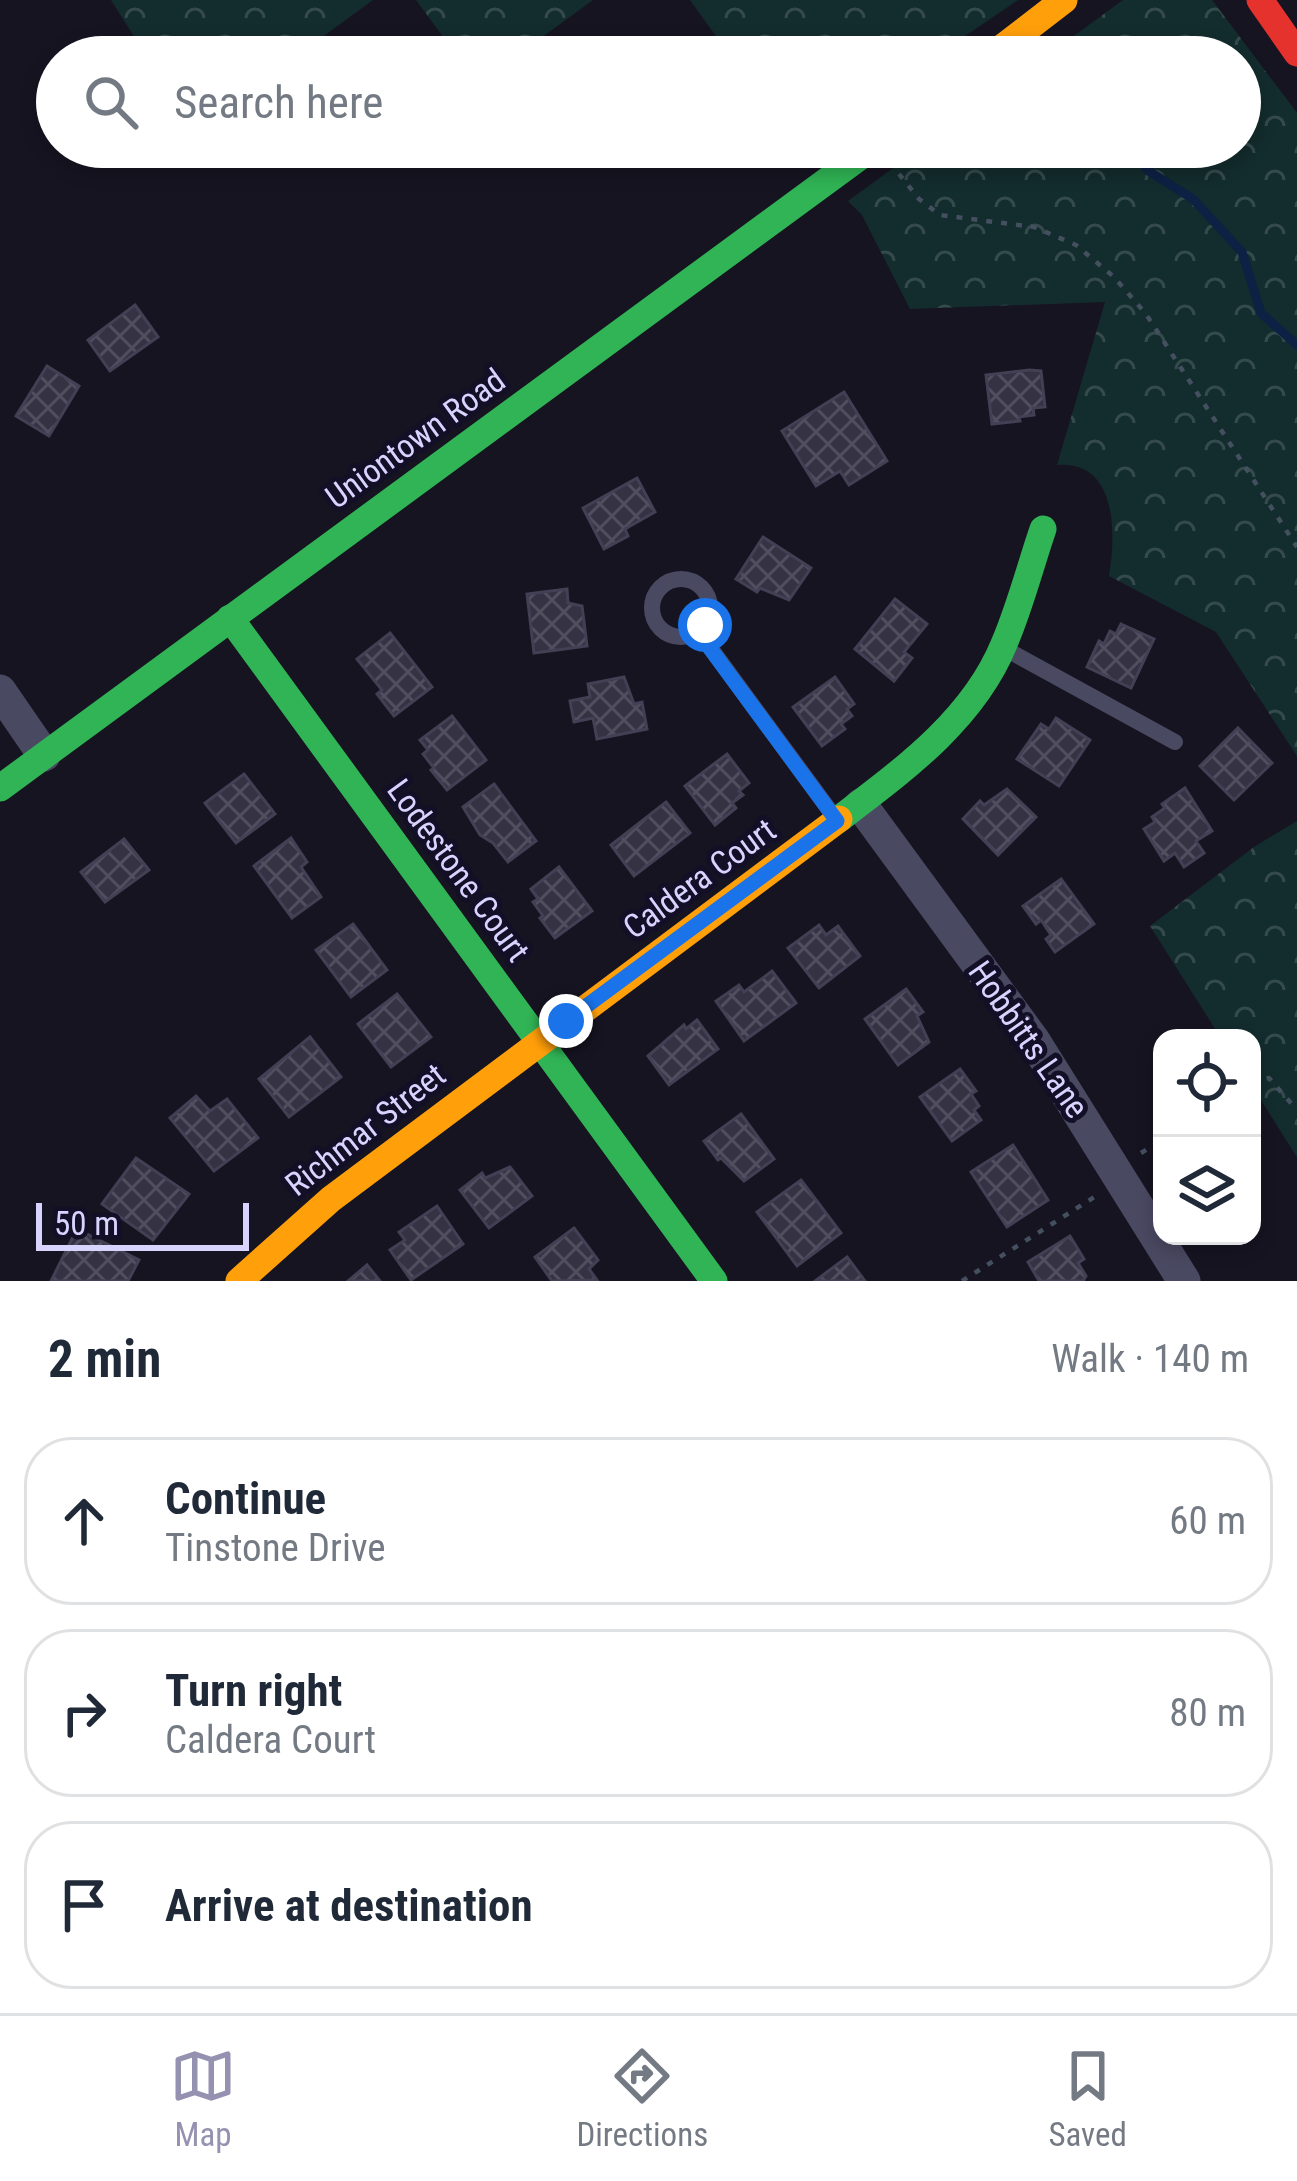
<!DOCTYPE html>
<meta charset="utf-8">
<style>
:root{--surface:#fff;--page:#f6f6f7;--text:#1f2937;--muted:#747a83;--line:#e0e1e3;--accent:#9591b1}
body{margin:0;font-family:"Roboto Condensed",sans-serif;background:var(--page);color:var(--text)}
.controls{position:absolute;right:36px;bottom:36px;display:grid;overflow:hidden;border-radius:24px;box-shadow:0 6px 18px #0003}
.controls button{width:108px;height:108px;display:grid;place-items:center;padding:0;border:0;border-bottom:3px solid var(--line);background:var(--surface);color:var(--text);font:60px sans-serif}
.scale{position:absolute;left:36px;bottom:30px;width:213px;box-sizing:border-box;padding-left:12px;border:6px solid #d9d4ff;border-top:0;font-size:33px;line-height:42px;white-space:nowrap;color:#d9d4ff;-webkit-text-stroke:9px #130f26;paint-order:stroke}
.stop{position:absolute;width:36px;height:36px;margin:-27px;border:9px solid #1a73e8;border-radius:50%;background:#fff}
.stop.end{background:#1a73e8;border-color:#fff;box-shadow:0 3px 12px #0008}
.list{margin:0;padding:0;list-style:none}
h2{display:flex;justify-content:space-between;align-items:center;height:156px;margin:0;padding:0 48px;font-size:51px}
h2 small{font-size:39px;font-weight:400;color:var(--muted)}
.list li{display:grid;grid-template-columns:78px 1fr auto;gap:36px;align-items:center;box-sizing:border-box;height:168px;margin:0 24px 24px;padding:0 24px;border:3px solid var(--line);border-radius:48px}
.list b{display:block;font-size:45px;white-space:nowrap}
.list p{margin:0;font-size:39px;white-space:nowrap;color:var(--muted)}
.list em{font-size:39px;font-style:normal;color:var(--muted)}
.icon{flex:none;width:66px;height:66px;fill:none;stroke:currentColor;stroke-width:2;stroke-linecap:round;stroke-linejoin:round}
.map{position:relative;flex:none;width:1297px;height:1281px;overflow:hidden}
.search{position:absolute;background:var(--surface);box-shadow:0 6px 18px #0003;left:36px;right:36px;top:36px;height:132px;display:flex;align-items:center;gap:30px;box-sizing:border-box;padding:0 42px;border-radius:66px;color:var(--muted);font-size:45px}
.sheet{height:732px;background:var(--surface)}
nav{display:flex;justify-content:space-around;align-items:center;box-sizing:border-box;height:168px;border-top:3px solid var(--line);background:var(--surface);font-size:33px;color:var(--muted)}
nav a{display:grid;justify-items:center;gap:6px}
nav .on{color:var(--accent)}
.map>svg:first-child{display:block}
.park{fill:url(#park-crowns)}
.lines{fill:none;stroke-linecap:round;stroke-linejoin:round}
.stream{stroke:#0d2144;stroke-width:9}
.building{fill:url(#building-cross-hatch);stroke:#433f54;stroke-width:3}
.path{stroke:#44505f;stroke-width:4.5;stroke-dasharray:6 9;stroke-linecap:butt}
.lane{stroke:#4a4962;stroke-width:16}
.street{stroke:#4a4962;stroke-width:33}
.fast{stroke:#30b455;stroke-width:27}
.slow{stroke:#ff9f0a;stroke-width:27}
.jam{stroke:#e5322d;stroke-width:27}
.route{stroke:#1a73e8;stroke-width:15}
.labels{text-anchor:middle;stroke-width:10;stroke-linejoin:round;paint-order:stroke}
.street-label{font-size:33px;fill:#d9d4ff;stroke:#130f26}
</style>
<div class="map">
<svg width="1297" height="1281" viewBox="0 0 1297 1281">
<defs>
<pattern id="park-crowns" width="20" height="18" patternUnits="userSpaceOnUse" patternTransform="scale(3)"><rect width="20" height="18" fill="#132c2d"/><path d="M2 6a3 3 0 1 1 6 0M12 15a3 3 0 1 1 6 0" fill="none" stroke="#354a4c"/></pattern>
<pattern id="building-cross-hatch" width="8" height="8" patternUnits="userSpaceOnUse" patternTransform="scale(3)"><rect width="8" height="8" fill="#343243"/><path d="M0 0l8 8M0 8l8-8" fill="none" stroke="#514f5f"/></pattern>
</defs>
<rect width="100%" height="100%" fill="#161421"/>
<!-- park -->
<g class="park">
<path d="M111,0H373L295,57H147Z"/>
<path d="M416,0H593L530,46L537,57H458Z"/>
<path d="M690,0H1018L934,57H731Z"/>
<path d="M1123,0H1212L1297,113V756L1216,632L1109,576C1116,535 1118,460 1057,465L1105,302L910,309L862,215L848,201L922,147H1240V57H1045Z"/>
<path d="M1297,821V1157L1252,1086V1038H1221L1150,926L1254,847Z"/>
</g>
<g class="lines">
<!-- stream -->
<path class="stream" d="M1136,147L1147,170L1193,199L1242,252L1261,313L1297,345"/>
</g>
<!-- building -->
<g class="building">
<path d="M135,305L158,337L110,371L88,340Z"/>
<path d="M47,366L79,386L49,436L16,416Z"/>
<path d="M1029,370L1041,371L1045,407L1033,408L1034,415L1019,417L1020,421L992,424L986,375Z"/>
<path d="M844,392L887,461L849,485L840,471L816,486L782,431Z"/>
<path d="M637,478L655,512L625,529L628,536L604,549L583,508Z"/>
<path d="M763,537L811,568L789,600L760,588L757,592L736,579Z"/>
<path d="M567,589L568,603L582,606L587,646L534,653L527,594Z"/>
<path d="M895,599L927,624L904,652L912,658L894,681L855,649Z"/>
<path d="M1121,624L1154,639L1131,688L1087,667L1099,641L1104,644L1110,631L1116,634Z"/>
<path d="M390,633L432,687L394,716L377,694L382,690L357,659Z"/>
<path d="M624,677L634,704L642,702L647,729L597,739L593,718L574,722L570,701L590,697L588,684Z"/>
<path d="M835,677L854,704L847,709L852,716L841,724L845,729L822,746L793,707Z"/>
<path d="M452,716L486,760L447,790L431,770L434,768L423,754L428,750L420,740Z"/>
<path d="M1056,718L1090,740L1059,786L1017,759L1041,724L1049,729Z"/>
<path d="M1238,728L1272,763L1234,800L1200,766Z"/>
<path d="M727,754L749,783L739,791L743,795L732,803L736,808L715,825L685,786Z"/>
<path d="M244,774L275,814L236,843L205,803Z"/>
<path d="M494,784L536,841L508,862L493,843L480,835L463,807Z"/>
<path d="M1185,788L1212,831L1196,841L1204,853L1184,867L1175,853L1164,861L1144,829L1155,822L1152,817L1165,808L1162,804Z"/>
<path d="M1007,789L1036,817L998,855L963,819L980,801L984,805Z"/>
<path d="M666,802L690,833L634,876L611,845Z"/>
<path d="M291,838L307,862L301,867L321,897L292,918L254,866Z"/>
<path d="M124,839L149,870L105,902L81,872Z"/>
<path d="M559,867L592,911L555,938L540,918L543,916L533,902L538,899L531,889Z"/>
<path d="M1061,879L1094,924L1055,952L1046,939L1051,935L1041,920L1036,924L1023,906Z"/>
<path d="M353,924L387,970L351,997L316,950Z"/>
<path d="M819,925L826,935L838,926L860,956L819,988L788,948Z"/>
<path d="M772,971L796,1003L744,1041L716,1001L739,985L744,992Z"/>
<path d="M906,989L923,1012L917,1016L929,1042L898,1065L865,1019Z"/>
<path d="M397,994L431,1037L391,1067L358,1024Z"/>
<path d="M697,1020L718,1049L669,1085L648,1056L684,1025L686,1029Z"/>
<path d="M310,1037L341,1077L289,1117L259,1079Z"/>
<path d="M960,1069L976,1091L971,1094L979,1106L974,1110L981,1120L952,1141L920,1097Z"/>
<path d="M196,1096L210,1111L227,1099L258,1138L214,1171L170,1118Z"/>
<path d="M741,1114L774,1159L744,1181L721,1158L718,1160L704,1141Z"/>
<path d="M1013,1145L1048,1200L1007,1227L971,1172Z"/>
<path d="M136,1158L189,1194L153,1240L102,1204Z"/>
<path d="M510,1167L532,1196L489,1228L460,1190L482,1173L485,1178Z"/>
<path d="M801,1180L841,1233L797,1266L757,1212Z"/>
<path d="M437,1206L463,1244L411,1280L390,1250L405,1240L399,1232Z"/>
<path d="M574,1228L598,1260L589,1269L597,1280L552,1281L535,1257Z"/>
<path d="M77,1229L139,1260L128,1281H51Z"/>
<path d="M1070,1236L1084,1259L1078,1263L1086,1276L1083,1281H1039L1028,1262Z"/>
<path d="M847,1257L865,1281H815Z"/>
<path d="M367,1265L380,1281H348Z"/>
</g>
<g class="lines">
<!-- path -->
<g class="path">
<path d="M899,174L919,199L940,215L1034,227L1076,245L1114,277L1146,314L1297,547"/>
<path d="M1252,1082L1269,1078L1297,1110"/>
<path d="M1141,1153L1162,1140"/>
<path d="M962,1281L1096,1196"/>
</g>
<!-- lane -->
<g class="lane">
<circle cx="681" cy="608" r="29"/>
<path d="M698,631L836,819"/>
<path d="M1009,651L1175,742"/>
</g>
<!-- street -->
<g class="street">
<path d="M0,691L44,755"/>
<path d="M861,805L1034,1041L1184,1281"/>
</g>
<!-- fast -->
<g class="fast">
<path d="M230,618L714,1281"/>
<path d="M0,788L873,147"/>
<path d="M839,819C902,771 973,720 1004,644C1020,607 1030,567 1043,529"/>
</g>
<!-- slow -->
<g class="slow">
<path d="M990,57L1064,0"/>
<path d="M239,1281L331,1199L839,819"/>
</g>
<!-- jam -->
<path class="jam" d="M1260,0L1297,53"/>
</g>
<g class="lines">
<!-- route -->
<path class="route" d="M566,1021L837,821L698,632L705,625"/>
</g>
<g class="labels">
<!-- street labels -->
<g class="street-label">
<text transform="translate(415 438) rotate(-36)" y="12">Uniontown Road</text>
<text transform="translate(459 870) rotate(54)" y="12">Lodestone Court</text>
<text transform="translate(699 878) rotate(-36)" y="12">Caldera Court</text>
<text transform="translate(1029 1039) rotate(55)" y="12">Hobbitts Lane</text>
<text transform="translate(365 1129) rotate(-38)" y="12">Richmar Street</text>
</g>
</g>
</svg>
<div class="controls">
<button><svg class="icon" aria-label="locate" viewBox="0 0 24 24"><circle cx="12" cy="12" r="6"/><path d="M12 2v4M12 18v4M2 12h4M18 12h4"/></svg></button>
<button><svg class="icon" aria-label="layers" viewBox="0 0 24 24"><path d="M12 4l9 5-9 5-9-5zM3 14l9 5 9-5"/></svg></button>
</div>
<div class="scale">50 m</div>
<div class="stop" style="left:705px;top:625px"></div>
<div class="stop end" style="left:566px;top:1021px"></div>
<div class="search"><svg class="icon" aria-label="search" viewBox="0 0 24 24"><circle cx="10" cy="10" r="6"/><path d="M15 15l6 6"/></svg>Search here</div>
</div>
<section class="sheet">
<h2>2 min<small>Walk · 140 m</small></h2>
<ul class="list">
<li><svg class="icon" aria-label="ahead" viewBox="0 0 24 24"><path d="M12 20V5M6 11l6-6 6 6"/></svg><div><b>Continue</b><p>Tinstone Drive</p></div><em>60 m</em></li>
<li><svg class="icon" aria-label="right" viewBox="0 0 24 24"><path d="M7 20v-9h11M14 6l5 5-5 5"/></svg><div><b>Turn right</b><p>Caldera Court</p></div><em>80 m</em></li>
<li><svg class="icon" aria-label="arrive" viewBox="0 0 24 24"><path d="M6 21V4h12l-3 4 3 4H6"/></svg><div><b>Arrive at destination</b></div></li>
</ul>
</section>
<nav>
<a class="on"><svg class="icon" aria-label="map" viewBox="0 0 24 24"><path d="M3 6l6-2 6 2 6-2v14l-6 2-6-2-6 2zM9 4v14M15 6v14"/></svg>Map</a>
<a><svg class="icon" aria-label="directions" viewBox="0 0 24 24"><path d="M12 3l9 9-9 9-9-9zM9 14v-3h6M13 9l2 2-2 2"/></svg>Directions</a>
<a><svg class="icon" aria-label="saved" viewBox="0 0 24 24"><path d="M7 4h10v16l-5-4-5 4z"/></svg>Saved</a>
</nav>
